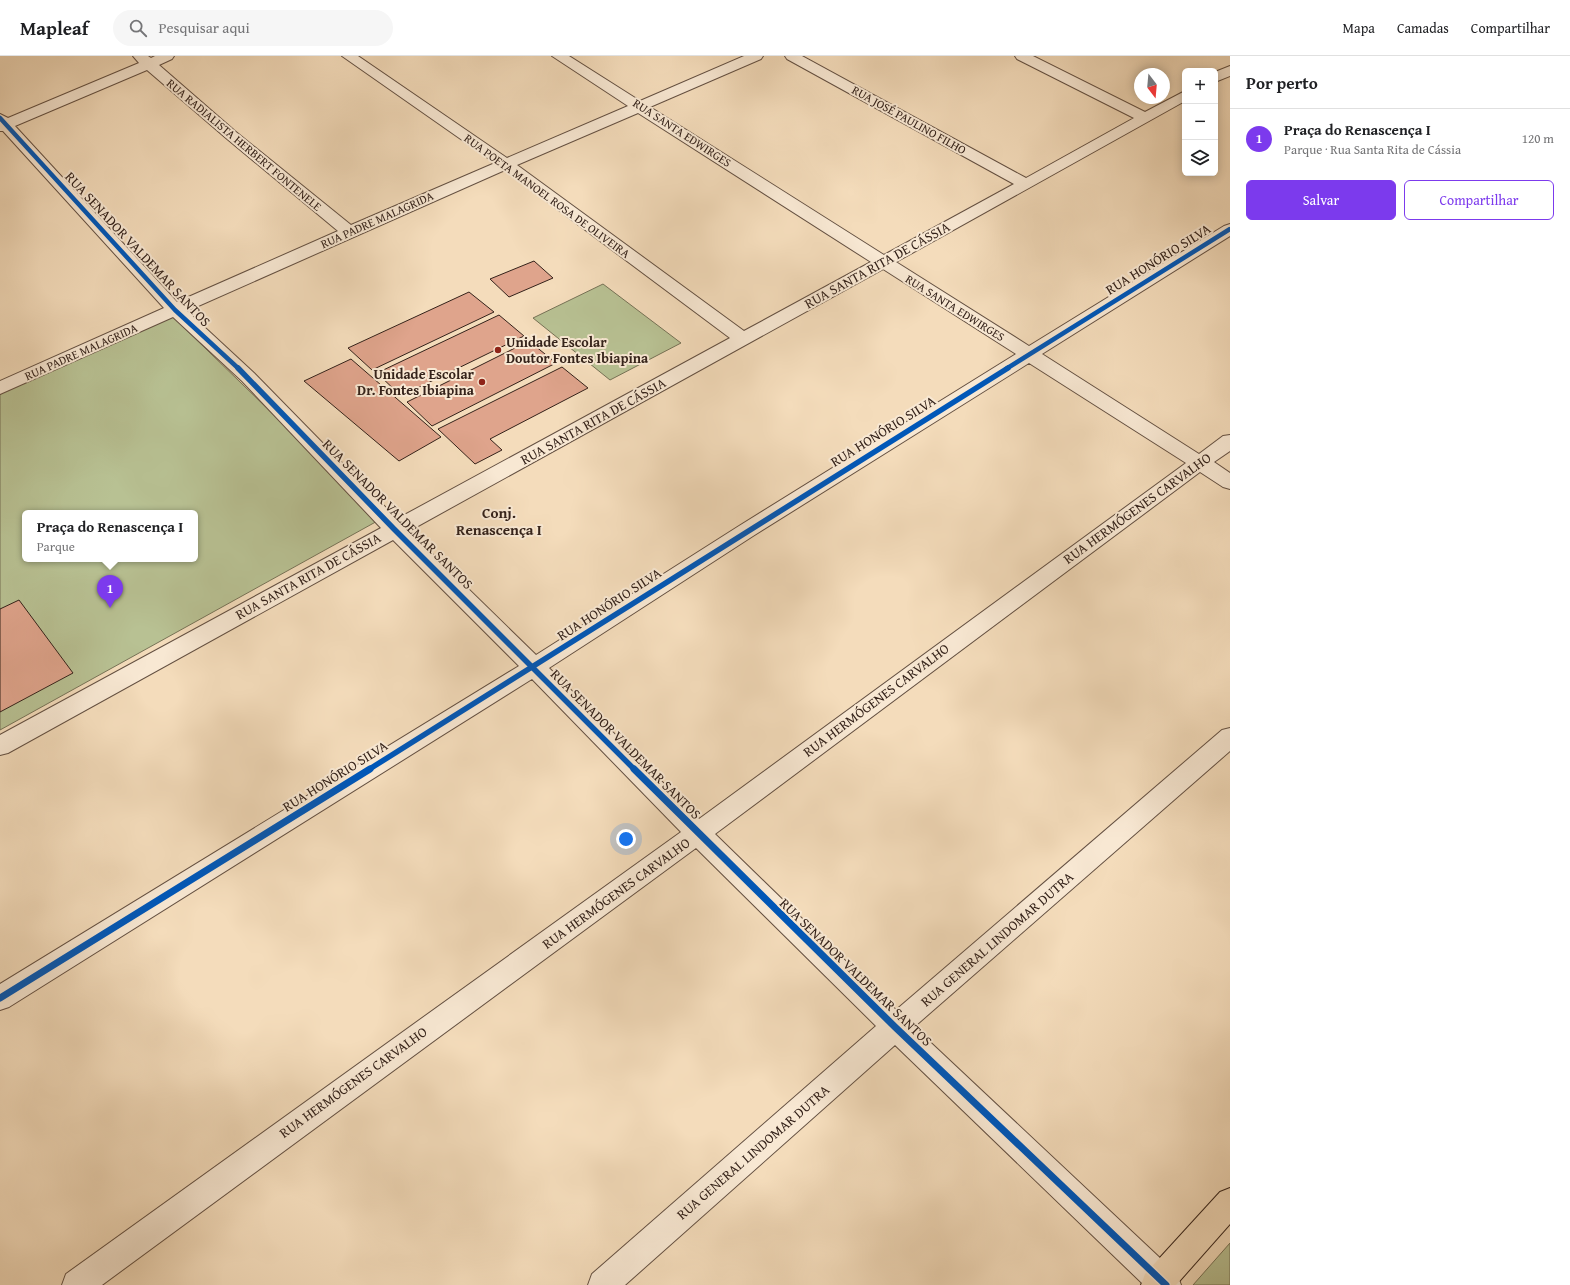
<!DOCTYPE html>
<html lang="pt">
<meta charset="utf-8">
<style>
:root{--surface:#fff;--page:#f6f6f6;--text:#202124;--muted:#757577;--line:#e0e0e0;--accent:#7c3aed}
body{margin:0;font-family:"Gentium Book Plus",serif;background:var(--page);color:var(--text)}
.controls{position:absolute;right:12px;top:12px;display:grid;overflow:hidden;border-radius:6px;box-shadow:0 2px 10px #0003}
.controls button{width:36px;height:36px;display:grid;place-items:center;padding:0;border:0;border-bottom:1px solid var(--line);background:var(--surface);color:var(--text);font:20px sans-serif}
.compass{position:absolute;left:1134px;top:12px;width:36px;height:36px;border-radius:50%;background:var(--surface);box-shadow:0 2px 10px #0003;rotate:164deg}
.you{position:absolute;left:626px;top:783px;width:14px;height:14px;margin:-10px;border:3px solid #fff;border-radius:50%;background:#1a73e8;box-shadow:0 0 0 6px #1a73e833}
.badge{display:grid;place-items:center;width:26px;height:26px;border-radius:50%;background:var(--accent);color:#fff;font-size:13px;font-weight:700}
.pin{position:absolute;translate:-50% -33px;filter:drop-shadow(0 1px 2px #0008)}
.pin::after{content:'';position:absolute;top:21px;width:14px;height:12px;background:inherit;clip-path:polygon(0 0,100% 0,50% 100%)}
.popup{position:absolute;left:22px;top:454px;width:176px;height:52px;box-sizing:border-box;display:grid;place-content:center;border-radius:6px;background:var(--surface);filter:drop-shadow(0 1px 3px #0005);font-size:13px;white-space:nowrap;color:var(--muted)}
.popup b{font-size:15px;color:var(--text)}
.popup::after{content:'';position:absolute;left:50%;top:100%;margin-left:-8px;border:8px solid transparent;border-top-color:var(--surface)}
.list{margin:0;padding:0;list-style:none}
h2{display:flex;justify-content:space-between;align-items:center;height:52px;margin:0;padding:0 16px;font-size:17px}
h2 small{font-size:13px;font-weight:400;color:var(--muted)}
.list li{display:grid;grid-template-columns:26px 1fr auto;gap:12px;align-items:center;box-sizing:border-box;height:60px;padding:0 16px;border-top:1px solid var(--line)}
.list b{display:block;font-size:15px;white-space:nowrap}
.list p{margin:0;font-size:13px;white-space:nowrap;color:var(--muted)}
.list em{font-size:13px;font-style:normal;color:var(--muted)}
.actions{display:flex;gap:8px;padding:12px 16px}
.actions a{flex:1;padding:9px 0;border:1px solid var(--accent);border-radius:6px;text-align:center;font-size:14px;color:var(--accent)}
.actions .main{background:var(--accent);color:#fff}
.icon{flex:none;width:22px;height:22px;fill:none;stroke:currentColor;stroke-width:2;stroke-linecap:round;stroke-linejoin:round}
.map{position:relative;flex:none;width:1230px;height:1229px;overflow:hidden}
header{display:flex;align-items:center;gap:24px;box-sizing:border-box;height:56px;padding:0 20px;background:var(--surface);border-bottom:1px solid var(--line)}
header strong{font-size:19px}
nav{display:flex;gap:22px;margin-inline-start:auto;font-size:14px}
.search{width:280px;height:36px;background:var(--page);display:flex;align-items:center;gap:10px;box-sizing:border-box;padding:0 14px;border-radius:22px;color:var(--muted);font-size:15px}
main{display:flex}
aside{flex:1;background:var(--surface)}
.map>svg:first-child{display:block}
.green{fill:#b8c193;stroke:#767256;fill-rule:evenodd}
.building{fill:#dfa48c;stroke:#34221a}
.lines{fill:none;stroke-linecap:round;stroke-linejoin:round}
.minor-casing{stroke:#645042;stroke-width:2}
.major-casing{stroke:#34221a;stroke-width:2}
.minor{fill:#f8e8d3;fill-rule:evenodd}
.major{fill:#f4dcbb;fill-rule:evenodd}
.cycleway-far2-casing{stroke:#f8e8d3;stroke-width:6}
.cycleway-far1-casing{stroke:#f8e8d3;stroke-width:8}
.cycleway-casing{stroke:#f8e8d3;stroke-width:10}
.cycleway-far2{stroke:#0057b8;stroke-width:4.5}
.cycleway-far1{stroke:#0057b8;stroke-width:5.5}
.cycleway{stroke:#0057b8;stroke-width:7}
.poi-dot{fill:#8f2418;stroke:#f8e8d3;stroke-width:1.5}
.labels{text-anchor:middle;stroke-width:4;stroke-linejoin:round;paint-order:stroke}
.far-street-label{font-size:12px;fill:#34221a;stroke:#f8e8d3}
.street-label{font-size:14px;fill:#34221a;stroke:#f8e8d3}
.poi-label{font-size:14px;font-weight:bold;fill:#34221a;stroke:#f8e8d3;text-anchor:start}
.neighbourhood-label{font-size:15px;font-weight:bold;fill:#34221a;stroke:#f8e8d3}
</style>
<header>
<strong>Mapleaf</strong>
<div class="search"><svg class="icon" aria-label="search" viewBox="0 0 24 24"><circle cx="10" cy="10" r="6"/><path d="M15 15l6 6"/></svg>Pesquisar aqui</div>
<nav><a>Mapa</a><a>Camadas</a><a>Compartilhar</a></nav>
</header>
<main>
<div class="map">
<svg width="1230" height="1229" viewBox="0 0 1230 1229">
<rect width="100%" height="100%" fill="#f4dcbb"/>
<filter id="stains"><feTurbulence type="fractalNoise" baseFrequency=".005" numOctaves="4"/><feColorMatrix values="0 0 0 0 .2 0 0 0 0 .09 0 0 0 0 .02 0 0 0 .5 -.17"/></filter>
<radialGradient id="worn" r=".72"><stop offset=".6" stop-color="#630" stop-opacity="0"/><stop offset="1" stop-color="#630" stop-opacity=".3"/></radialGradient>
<!-- green -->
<g class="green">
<path d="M603,228L681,287L610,324L533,262Z"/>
<path d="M171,259L381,463L0,674V335ZM25,457H195V503H25Z"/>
<path d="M1230,1187V1229H1193Z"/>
</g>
<!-- building -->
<g class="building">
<path d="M534,205L553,222L509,241L490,223Z"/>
<path d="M469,236L494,256L372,314L348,292Z"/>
<path d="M499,259L524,280L401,340L377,317Z"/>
<path d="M529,285L556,307L432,370L407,346Z"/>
<path d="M351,303L441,381L399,405L304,325Z"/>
<path d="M562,311L588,332L490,383L502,394L475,408L438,373Z"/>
<path d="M19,544L73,617L0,656V553Z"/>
</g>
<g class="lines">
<defs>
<g id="minor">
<path d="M133,0H148L151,2L155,0H174L172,3L159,9L236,76L351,169L495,107L342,0H358L507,102L628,50L552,0H569L640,45L744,0H763L761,3L650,51L884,199L1014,128L787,3L785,0H802L1026,122L1134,62L1017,3L1015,0H1033L1145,56L1185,35V45L896,206L1029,290L1224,170L1230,168V180L1042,298L1199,398L1223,380L1230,379V395L1214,406L1230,417V433L1223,431L1200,416L715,778L896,954L1222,674L1230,672V695L914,971L1177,1218L1181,1229H1144L895,989L625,1229H588L592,1218L876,970L696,792L102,1229H62L66,1218L681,776L532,623L9,951L0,954V928L519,610L393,484L8,697L0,699V679L381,472L242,325L173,261L0,338V325L164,252L3,75H0V58L8,62L139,7ZM147,14L226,82L338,175L177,246L15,70ZM638,57L871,206L744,275L517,109ZM505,114L730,282L397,463L254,317L187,255ZM883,213L1016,298L739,470L536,599L409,475ZM1029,307L1186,407L699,763L549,612L753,480Z"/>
<path d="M1230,10V20L1215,26V16Z"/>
</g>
<path id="major" d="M1230,1132V1168L1176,1229H1141L1145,1218L1220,1136Z"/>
</defs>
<!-- minor casing -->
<use href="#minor" class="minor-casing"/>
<!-- major casing -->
<use href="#major" class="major-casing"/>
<!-- minor -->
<use href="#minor" class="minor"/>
<!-- major -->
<use href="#major" class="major"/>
<defs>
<g id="cycleway-far2">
<path d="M0,62L175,254L239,313"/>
<path d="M1006,313L1230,173"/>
</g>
<g id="cycleway-far1">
<path d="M238,312L394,473L635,714"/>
<path d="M368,714L1008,312"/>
</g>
<g id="cycleway">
<path d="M634,713L895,971L1166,1229"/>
<path d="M0,942L370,713"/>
</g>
</defs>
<!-- cycleway-far2 casing -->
<use href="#cycleway-far2" class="cycleway-far2-casing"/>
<!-- cycleway-far1 casing -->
<use href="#cycleway-far1" class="cycleway-far1-casing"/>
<!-- cycleway casing -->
<use href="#cycleway" class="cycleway-casing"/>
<!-- cycleway-far2 -->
<use href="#cycleway-far2" class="cycleway-far2"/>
<!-- cycleway-far1 -->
<use href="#cycleway-far1" class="cycleway-far1"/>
<!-- cycleway -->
<use href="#cycleway" class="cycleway"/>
</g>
<!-- markers -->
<g class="poi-dot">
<circle cx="498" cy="294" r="4"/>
<circle cx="482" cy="326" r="4"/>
</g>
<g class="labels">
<!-- far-street labels -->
<g class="far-street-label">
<text transform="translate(909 64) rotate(29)" y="4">RUA JOSÉ PAULINO FILHO</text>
<text transform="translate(682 77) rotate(33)" y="4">RUA SANTA EDWIRGES</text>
<text transform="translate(244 89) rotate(40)" y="4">RUA RADIALISTA HERBERT FONTENELE</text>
<text transform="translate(547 140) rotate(36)" y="4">RUA POETA MANOEL ROSA DE OLIVEIRA</text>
<text transform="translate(377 164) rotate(-24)" y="4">RUA PADRE MALAGRIDA</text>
<text transform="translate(955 252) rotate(32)" y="4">RUA SANTA EDWIRGES</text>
<text transform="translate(81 296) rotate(-24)" y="4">RUA PADRE MALAGRIDA</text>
</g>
<!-- street labels -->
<g class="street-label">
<text transform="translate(138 193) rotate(47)" y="5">RUA SENADOR VALDEMAR SANTOS</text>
<text transform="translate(1158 203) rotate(-32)" y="5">RUA HONÓRIO SILVA</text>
<text transform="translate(877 209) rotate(-29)" y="5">RUA SANTA RITA DE CÁSSIA</text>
<text transform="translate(593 365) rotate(-29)" y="5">RUA SANTA RITA DE CÁSSIA</text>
<text transform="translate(883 375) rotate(-32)" y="5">RUA HONÓRIO SILVA</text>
<text transform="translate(1137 452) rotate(-36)" y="5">RUA HERMÓGENES CARVALHO</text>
<text transform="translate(398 458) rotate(45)" y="5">RUA SENADOR VALDEMAR SANTOS</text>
<text transform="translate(308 520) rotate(-29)" y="5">RUA SANTA RITA DE CÁSSIA</text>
<text transform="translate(609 548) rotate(-33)" y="5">RUA HONÓRIO SILVA</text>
<text transform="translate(876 644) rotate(-37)" y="5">RUA HERMÓGENES CARVALHO</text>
<text transform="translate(626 688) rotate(45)" y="5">RUA SENADOR VALDEMAR SANTOS</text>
<text transform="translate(335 720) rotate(-32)" y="5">RUA HONÓRIO SILVA</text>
<text transform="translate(616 837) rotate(-36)" y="5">RUA HERMÓGENES CARVALHO</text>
<text transform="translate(997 883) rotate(-41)" y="5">RUA GENERAL LINDOMAR DUTRA</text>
<text transform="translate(856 916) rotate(44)" y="5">RUA SENADOR VALDEMAR SANTOS</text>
<text transform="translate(353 1026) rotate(-36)" y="5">RUA HERMÓGENES CARVALHO</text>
<text transform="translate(753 1096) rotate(-41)" y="5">RUA GENERAL LINDOMAR DUTRA</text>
</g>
<!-- poi labels -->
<g class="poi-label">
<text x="506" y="291">Unidade Escolar<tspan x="506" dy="16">Doutor Fontes Ibiapina</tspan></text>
<text x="474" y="323" text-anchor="end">Unidade Escolar<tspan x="474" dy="16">Dr. Fontes Ibiapina</tspan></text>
</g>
<!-- neighbourhood labels -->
<g class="neighbourhood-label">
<text x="499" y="462">Conj.<tspan x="499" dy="17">Renascença I</tspan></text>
</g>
</g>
<rect width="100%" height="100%" filter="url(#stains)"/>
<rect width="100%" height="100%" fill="url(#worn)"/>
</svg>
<div class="controls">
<button>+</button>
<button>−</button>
<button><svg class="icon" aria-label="layers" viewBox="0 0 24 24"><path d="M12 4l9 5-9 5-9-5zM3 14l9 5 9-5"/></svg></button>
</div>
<svg class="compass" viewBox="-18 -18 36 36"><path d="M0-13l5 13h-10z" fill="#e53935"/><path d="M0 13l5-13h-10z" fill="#757577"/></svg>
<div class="you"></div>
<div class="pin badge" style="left:110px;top:552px">1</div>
<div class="popup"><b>Praça do Renascença I</b>Parque</div>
</div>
<aside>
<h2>Por perto<small></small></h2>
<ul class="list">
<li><span class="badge">1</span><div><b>Praça do Renascença I</b><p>Parque · Rua Santa Rita de Cássia</p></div><em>120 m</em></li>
</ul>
<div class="actions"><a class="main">Salvar</a><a>Compartilhar</a></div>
</aside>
</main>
